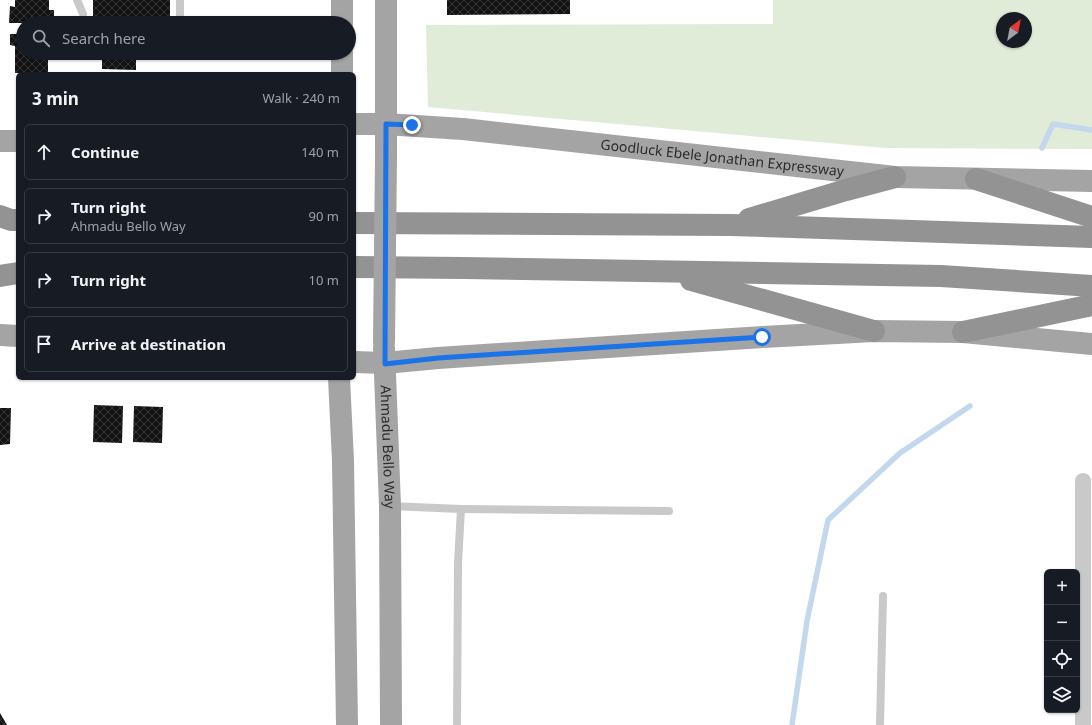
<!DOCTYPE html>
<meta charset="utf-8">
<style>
:root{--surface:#171b24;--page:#242831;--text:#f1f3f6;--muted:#9ea1a6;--line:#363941}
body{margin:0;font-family:"Noto Sans",sans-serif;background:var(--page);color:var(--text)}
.controls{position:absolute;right:12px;bottom:12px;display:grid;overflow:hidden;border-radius:6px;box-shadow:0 1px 3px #0004}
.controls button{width:36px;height:36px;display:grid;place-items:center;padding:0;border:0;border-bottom:1px solid var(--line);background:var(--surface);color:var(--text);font:20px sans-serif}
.compass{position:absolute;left:996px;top:12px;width:36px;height:36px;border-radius:50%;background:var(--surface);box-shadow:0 1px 3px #0004;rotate:32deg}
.stop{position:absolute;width:12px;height:12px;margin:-9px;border:3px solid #1a73e8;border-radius:50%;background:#fff}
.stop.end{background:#1a73e8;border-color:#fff;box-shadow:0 1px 4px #0008}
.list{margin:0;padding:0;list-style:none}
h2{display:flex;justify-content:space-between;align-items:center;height:52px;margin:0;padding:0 16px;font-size:17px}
h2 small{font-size:13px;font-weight:400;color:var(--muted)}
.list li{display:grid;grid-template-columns:26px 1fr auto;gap:12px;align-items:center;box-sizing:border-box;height:56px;margin:0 8px 8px;padding:0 8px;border:1px solid var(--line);border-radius:6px}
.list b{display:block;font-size:15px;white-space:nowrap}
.list p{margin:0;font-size:13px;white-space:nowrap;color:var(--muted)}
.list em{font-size:13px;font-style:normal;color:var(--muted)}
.icon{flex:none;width:22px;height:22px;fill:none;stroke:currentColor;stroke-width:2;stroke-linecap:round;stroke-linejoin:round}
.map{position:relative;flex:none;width:1092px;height:725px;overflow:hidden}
.search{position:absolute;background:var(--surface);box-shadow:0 1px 3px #0004;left:16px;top:16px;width:340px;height:44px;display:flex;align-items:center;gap:10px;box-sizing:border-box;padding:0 14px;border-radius:22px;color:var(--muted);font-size:15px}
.panel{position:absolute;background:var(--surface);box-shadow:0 1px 3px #0004;left:16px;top:72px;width:340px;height:308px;border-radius:6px}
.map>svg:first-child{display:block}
.green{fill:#e0ebd8;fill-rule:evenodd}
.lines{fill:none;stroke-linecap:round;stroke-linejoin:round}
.stream{stroke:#c3d8ec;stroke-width:5.5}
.building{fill:url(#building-cross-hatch)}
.lane{stroke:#c9c9c9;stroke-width:8}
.street{stroke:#c9c9c9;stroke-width:16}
.primary{stroke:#a4a4a4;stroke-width:22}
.highway{stroke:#939393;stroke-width:22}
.primary-bridge{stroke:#a4a4a4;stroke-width:22}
.route{stroke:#1a73e8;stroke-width:5}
.labels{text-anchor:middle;stroke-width:4;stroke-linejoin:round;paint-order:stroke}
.street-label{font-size:14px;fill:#2c2c2c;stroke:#fff}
</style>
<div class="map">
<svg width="1092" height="725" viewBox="0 0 1092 725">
<defs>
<pattern id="building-cross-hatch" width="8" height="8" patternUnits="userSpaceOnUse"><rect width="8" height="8" fill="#131313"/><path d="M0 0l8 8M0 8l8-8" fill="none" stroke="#363636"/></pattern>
</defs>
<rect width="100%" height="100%" fill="#fff"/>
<!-- green -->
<path class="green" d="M773,0H1092V149L885,148L428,107L426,25L773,24ZM1002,18H1026V42H1002Z"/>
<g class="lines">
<!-- stream -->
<g class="stream">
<path d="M1042,148L1053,124L1092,130"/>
<path d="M792,725L807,621L828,520L900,453L970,406"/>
</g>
</g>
<!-- building -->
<g class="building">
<path d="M15,0H49V10H54V23H9L10,6L15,7Z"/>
<rect x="93" y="0" width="77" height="23"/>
<path d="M447,0H570V14L447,15Z"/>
<path d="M10,34H23V53H48V73H15V46L10,45Z"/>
<path d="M102,53H136V70L102,69Z"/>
<path d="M94,405L123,406L122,443L93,442Z"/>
<path d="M134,406L163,407L162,443L133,442Z"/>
<path d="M0,408H11L10,444L0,445Z"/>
<path d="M0,713L7,725H0Z"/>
</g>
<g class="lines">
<!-- lane -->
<g class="lane">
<path d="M77,0L83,14"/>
<path d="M180,0V23"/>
<path d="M390,506L461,509L458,563L457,725"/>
<path d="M461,509L669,511"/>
<path d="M880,725L883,596"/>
</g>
<!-- street -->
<path class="street" d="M1083,481V725"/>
<!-- primary -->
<g class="primary">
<path d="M386,0V157"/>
<path d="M342,23V0"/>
<path d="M342,74V53"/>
<path id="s1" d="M354,124H385L463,129L895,177L1092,181"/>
<path d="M0,141H18"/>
<path d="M0,335L18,336"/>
<path id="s2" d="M384,348L390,506L391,725"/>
<path d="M354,362L385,363L438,358L763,337L874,331L963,332L1092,344"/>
<path d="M339,378L343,461L347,725"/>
</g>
<!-- highway -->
<g class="highway">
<path d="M976,179L1092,217"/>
<path d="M0,216L11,220H18"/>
<path d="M749,219L846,190L895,177"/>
<path d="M354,223L731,225L1092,237"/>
<path d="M354,267L464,268L941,276L1092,286"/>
<path d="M0,276L18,273"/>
<path d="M691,280L874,331"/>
<path d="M963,332L1092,305"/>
</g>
<!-- primary-bridge -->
<path class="primary-bridge" d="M384,342L386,157"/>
</g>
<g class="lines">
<!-- route -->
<path class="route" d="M412,125L386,124L385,364L438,358L762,337"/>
</g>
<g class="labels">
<!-- street labels -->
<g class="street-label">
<text dy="5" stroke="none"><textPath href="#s1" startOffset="370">Goodluck Ebele Jonathan Expressway</textPath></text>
<text dy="5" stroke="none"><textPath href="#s2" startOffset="99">Ahmadu Bello Way</textPath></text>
</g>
</g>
</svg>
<div class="controls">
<button>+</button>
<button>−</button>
<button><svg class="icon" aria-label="locate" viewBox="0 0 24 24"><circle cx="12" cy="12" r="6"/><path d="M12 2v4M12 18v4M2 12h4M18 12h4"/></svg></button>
<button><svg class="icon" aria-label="layers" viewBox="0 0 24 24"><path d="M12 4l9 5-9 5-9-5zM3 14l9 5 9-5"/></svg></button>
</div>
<svg class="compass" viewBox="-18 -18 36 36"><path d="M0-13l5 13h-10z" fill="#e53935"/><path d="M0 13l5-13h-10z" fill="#9ea1a6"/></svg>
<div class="stop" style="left:762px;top:337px"></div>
<div class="stop end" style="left:412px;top:125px"></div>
<div class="search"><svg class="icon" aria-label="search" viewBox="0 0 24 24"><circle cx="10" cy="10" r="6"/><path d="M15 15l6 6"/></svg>Search here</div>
<section class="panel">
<h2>3 min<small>Walk · 240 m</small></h2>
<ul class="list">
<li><svg class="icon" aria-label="ahead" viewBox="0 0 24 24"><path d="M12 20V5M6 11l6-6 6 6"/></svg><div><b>Continue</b></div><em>140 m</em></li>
<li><svg class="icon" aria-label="right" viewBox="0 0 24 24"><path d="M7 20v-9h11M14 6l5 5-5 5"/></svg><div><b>Turn right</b><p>Ahmadu Bello Way</p></div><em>90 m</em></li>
<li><svg class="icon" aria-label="right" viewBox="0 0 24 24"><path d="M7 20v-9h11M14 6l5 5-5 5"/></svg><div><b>Turn right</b></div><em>10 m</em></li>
<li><svg class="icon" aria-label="arrive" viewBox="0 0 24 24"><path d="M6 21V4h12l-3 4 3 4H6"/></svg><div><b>Arrive at destination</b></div></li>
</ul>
</section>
</div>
